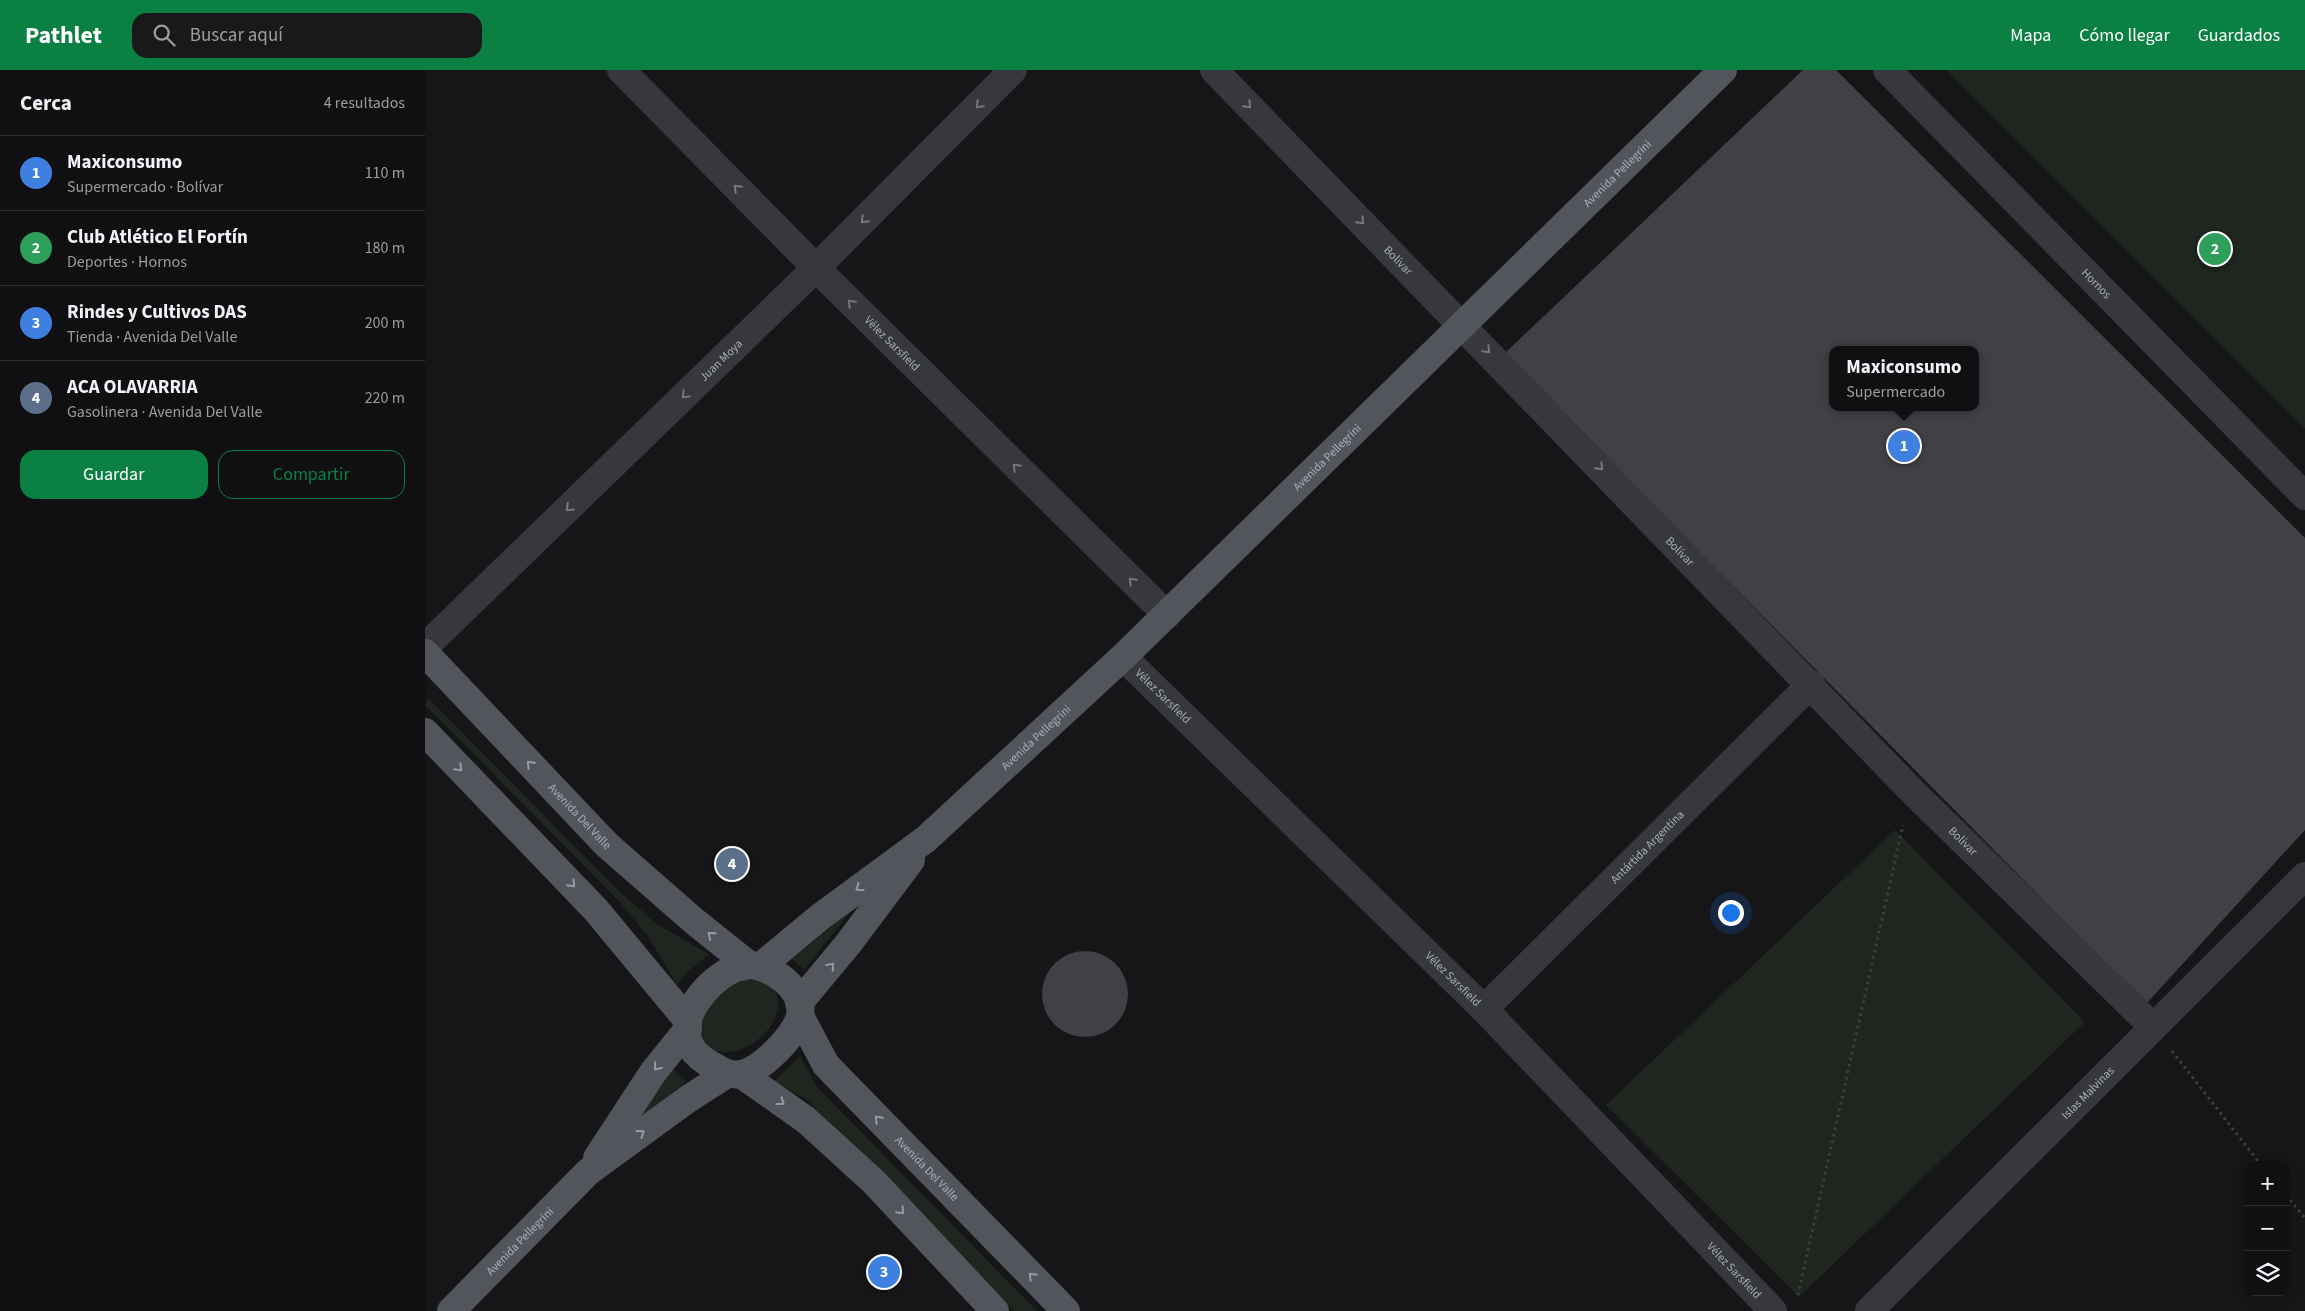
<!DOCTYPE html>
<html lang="es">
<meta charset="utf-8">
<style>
:root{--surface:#101012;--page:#19191b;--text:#f1f3f6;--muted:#9c9d9f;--line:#303032;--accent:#0b8043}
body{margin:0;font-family:"Source Sans 3",sans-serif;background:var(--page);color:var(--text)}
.controls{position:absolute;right:15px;bottom:15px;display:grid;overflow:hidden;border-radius:10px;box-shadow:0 2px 8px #0003}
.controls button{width:45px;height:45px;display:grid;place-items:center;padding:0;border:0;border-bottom:1px solid var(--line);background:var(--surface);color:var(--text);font:25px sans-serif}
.you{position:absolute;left:1305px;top:842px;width:18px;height:18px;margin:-12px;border:4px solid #fff;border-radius:50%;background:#1a73e8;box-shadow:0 0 0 8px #1a73e833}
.badge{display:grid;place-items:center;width:32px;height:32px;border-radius:50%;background:var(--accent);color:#fff;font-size:16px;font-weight:700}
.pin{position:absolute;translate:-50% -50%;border:2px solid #fff;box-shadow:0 1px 5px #0006}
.popup{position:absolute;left:1404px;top:276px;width:150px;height:65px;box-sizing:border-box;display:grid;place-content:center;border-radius:10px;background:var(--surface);filter:drop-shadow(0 1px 4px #0005);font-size:16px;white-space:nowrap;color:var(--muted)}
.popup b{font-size:19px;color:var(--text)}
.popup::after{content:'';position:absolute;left:50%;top:100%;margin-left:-10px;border:10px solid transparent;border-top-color:var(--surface)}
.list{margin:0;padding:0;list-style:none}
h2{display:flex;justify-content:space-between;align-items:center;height:65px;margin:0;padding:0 20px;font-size:21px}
h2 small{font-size:16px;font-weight:400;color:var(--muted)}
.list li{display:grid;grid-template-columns:32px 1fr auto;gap:15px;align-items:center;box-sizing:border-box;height:75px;padding:0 20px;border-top:1px solid var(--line)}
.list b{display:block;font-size:19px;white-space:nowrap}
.list p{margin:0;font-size:16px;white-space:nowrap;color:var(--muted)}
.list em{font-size:16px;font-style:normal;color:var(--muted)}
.actions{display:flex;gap:10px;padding:15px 20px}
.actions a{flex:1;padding:11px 0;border:1px solid var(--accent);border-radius:15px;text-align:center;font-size:18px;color:var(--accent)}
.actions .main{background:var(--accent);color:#fff}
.icon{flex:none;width:28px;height:28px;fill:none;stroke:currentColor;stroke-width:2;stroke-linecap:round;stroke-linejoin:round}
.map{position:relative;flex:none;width:1880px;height:1241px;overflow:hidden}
header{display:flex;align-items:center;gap:30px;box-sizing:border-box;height:70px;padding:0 25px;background:var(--accent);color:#fff}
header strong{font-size:24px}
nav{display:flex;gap:28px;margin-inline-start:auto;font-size:18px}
.search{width:350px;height:45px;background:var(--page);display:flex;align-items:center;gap:12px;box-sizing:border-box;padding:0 18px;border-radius:15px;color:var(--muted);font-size:19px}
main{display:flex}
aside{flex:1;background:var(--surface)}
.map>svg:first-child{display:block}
.green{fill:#1e261f}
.building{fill:#404145;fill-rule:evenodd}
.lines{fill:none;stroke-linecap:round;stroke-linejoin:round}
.path{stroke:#3d3f44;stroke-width:3;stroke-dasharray:2.5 4;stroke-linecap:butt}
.minor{stroke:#37383d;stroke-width:28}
.major{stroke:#53555c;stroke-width:28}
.oneway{stroke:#757881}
.oneway2{stroke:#979ba6}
.labels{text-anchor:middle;stroke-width:4;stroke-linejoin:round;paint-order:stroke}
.street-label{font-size:12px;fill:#a8adb8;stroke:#111113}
</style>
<header>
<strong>Pathlet</strong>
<div class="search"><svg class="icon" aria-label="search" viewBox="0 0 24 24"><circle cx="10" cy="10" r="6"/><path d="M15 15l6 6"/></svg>Buscar aquí</div>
<nav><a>Mapa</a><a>Cómo llegar</a><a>Guardados</a></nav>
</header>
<main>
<aside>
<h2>Cerca<small>4 resultados</small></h2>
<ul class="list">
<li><span class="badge" style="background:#3f7fe0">1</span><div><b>Maxiconsumo</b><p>Supermercado · Bolívar</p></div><em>110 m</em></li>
<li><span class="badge" style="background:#2e9e5b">2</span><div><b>Club Atlético El Fortín</b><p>Deportes · Hornos</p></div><em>180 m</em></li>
<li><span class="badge" style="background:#3f7fe0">3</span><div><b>Rindes y Cultivos DAS</b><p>Tienda · Avenida Del Valle</p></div><em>200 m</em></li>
<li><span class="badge" style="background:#5c6f8a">4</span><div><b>ACA OLAVARRIA</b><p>Gasolinera · Avenida Del Valle</p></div><em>220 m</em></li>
</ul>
<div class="actions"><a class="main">Guardar</a><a>Compartir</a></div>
</aside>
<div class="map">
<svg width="1880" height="1241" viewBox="0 0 1880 1241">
<rect width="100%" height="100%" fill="#161618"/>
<!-- green -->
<g class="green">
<path d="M1521,0H1880V359Z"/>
<path d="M3,628L196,823L233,855L284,884L262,902L252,915L223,866L192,829L0,635Z"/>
<path d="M1470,760L1660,952L1374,1227L1181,1035Z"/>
<path d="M425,842L379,900L367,889Z"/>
<path d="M317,909C386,911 343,985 298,982C280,981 271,961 278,945C286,929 301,915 317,909Z"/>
<path d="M375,986L392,1017L612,1241H589L380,1028L348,1012Z"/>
<path d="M247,999L260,1012L200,1061Z"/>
</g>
<!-- building -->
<g class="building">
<path d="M1378,0H1411L1880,468V760L1721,934L1079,284ZM1408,280H1550V337H1408Z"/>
<circle cx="660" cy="924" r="43"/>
</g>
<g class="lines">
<!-- path -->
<g class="path">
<path d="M1747,981L1836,1095"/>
<path d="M1861,1125L1880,1148"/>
<path d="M1373,1225L1478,755"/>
</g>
<!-- minor -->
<g class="minor">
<path id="s1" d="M196,0L391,198L742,545"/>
<path id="s2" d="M789,0L1486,720L1728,957"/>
<path id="s3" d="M1462,0L1880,426"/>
<path id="s4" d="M0,577L391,198L588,0"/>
<path id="s5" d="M698,587L1059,939L1348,1241"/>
<path id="s6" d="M1059,939L1386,614"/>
<path id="s7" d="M1444,1241L1880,806"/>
</g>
<!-- major -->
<g class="major">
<path id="s8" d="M0,583L182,775L269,851L324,895"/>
<path d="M0,662L171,840L263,951"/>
<path d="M324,895C347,896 380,919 375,946C370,966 337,999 317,1004C308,1006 300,1003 292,998C282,993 272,987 266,977C250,948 282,912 306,900C311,897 318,897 324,895Z"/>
<path id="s9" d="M336,896L395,847L501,769L698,587L1298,0"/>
<path d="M374,933L423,874L486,790"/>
<path id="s10" d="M375,946L401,995L641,1241"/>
<path d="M316,1004L381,1050L449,1112L570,1241"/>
<path d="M172,1088L229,1001L263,959"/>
<path id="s11" d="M26,1241L163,1102L263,1029L302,1004"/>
</g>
</g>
<!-- one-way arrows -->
<defs><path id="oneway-chevron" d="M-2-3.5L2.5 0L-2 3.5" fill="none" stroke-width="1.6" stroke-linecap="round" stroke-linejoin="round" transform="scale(1.25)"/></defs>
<g class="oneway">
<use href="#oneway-chevron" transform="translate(554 35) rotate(135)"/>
<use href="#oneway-chevron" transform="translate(823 35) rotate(46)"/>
<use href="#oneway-chevron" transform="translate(312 118) rotate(-135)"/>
<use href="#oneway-chevron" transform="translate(439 150) rotate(135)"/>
<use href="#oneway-chevron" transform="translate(936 151) rotate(46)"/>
<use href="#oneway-chevron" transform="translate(426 233) rotate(-135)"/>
<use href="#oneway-chevron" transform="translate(1062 280) rotate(46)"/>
<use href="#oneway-chevron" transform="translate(260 325) rotate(136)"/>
<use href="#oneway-chevron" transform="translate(591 397) rotate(-135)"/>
<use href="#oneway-chevron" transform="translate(1175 397) rotate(46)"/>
<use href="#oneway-chevron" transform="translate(144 438) rotate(136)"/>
<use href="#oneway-chevron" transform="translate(707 511) rotate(-135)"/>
</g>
<g class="oneway2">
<use href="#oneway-chevron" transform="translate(105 694) rotate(-133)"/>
<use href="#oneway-chevron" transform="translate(34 698) rotate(46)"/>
<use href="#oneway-chevron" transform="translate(147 814) rotate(46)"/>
<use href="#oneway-chevron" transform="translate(434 818) rotate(144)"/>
<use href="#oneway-chevron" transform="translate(286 865) rotate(-141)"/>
<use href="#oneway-chevron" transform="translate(406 896) rotate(-50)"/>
<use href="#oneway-chevron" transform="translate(232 997) rotate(128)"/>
<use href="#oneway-chevron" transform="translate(356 1032) rotate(36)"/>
<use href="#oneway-chevron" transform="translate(453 1049) rotate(-134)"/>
<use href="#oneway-chevron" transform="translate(216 1063) rotate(-36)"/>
<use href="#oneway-chevron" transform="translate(476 1141) rotate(47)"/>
<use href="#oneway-chevron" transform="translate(607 1206) rotate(-135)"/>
</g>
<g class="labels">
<!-- street labels -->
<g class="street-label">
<text dy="4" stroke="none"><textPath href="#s9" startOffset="1168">Avenida Pellegrini</textPath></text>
<text dy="4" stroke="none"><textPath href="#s2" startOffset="265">Bolívar</textPath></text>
<text dy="4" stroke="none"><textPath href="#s3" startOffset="299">Hornos</textPath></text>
<text dy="4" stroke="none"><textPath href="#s1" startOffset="385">Vélez Sarsfield</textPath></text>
<text dy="4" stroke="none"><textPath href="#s4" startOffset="412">Juan Moya</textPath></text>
<text dy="4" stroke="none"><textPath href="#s9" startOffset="762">Avenida Pellegrini</textPath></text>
<text dy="4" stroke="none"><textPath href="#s2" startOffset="670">Bolívar</textPath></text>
<text dy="4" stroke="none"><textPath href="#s5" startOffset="56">Vélez Sarsfield</textPath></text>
<text dy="4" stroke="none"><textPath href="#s9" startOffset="358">Avenida Pellegrini</textPath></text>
<text dy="4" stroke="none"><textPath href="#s8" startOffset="225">Avenida Del Valle</textPath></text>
<text dy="4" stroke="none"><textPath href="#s2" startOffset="1075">Bolívar</textPath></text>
<text dy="4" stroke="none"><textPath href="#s6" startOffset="230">Antártida Argentina</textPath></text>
<text dy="4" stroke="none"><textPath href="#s5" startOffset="461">Vélez Sarsfield</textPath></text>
<text dy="4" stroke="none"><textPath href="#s7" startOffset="309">Islas Malvinas</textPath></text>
<text dy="4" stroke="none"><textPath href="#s10" startOffset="200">Avenida Del Valle</textPath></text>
<text dy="4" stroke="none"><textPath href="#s11" startOffset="98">Avenida Pellegrini</textPath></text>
<text dy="4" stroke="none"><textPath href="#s5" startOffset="866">Vélez Sarsfield</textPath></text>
</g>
</g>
</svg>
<div class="controls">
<button>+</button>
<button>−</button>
<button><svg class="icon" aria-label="layers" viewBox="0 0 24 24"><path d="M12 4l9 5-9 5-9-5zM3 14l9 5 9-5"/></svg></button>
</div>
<div class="you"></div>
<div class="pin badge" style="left:1479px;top:376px;background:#3f7fe0">1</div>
<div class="popup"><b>Maxiconsumo</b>Supermercado</div>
<div class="pin badge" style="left:1790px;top:179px;background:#2e9e5b">2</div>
<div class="pin badge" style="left:459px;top:1202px;background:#3f7fe0">3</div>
<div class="pin badge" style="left:307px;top:794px;background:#5c6f8a">4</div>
</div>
</main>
